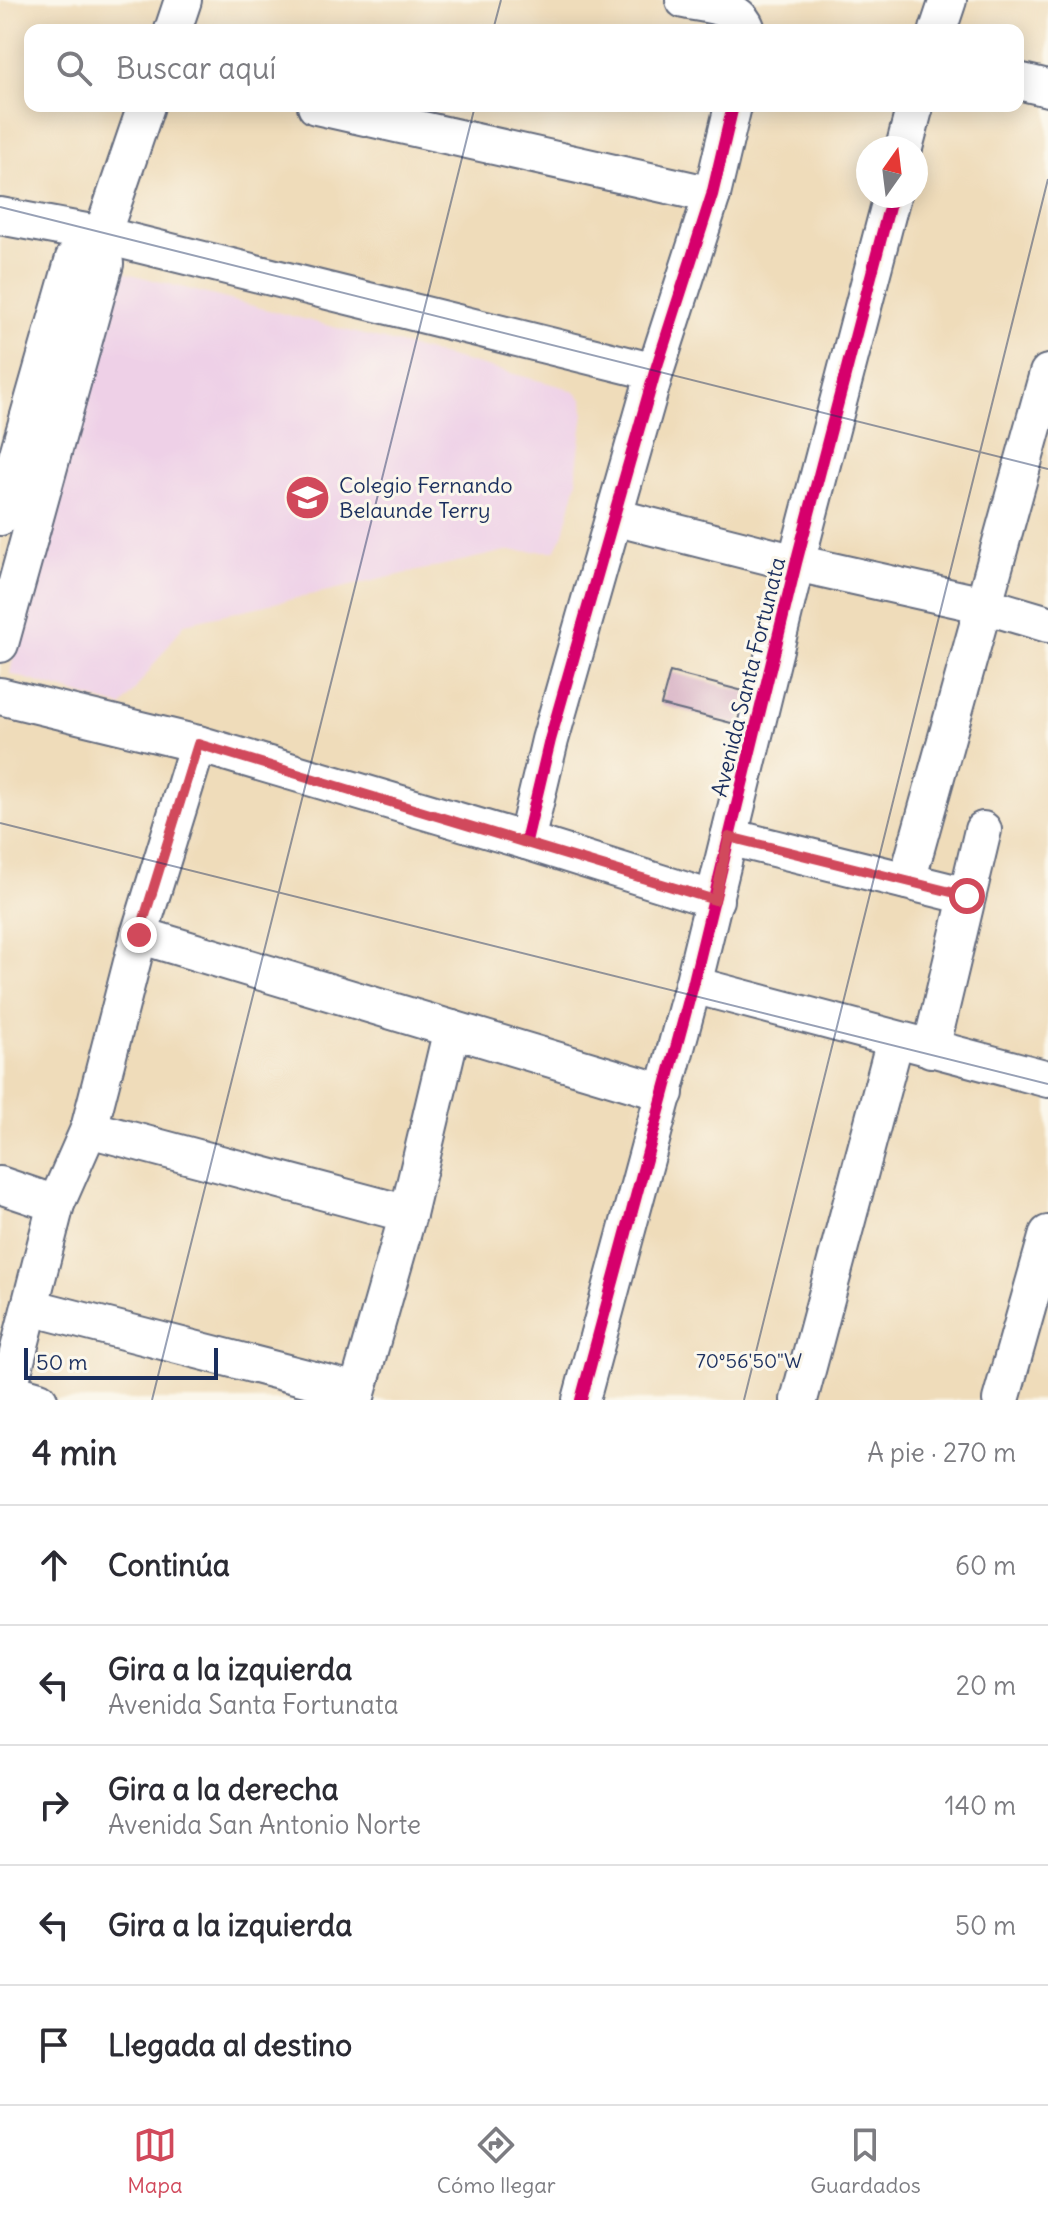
<!DOCTYPE html>
<html lang="es">
<meta charset="utf-8">
<style>
:root{--surface:#fff;--page:#f7f7f7;--text:#2b2b33;--muted:#7c7c81;--line:#e1e1e2;--accent:#d1495b}
body{margin:0;font-family:Delius,sans-serif;background:var(--page);color:var(--text)}
.compass{position:absolute;left:856px;top:136px;width:72px;height:72px;border-radius:50%;background:var(--surface);box-shadow:0 4px 20px #0003;rotate:14deg}
.scale{position:absolute;left:24px;bottom:20px;width:194px;box-sizing:border-box;padding-left:8px;border:4px solid #1b2f5e;border-top:0;font-size:22px;line-height:28px;white-space:nowrap;color:#1b2f5e;-webkit-text-stroke:6px #fbf7ec;paint-order:stroke}
.stop{position:absolute;width:24px;height:24px;margin:-18px;border:6px solid #d1495b;border-radius:50%;background:#fff}
.stop.end{background:#d1495b;border-color:#fff;box-shadow:0 2px 8px #0008}
.list{margin:0;padding:0;list-style:none}
h2{display:flex;justify-content:space-between;align-items:center;height:104px;margin:0;padding:0 32px;font-size:34px}
h2 small{font-size:26px;font-weight:400;color:var(--muted)}
.list li{display:grid;grid-template-columns:52px 1fr auto;gap:24px;align-items:center;box-sizing:border-box;height:120px;padding:0 32px;border-top:2px solid var(--line)}
.list b{display:block;font-size:30px;white-space:nowrap}
.list p{margin:0;font-size:26px;white-space:nowrap;color:var(--muted)}
.list em{font-size:26px;font-style:normal;color:var(--muted)}
.icon{flex:none;width:44px;height:44px;fill:none;stroke:currentColor;stroke-width:2;stroke-linecap:round;stroke-linejoin:round}
.map{position:relative;flex:none;width:1048px;height:1400px;overflow:hidden}
.search{position:absolute;background:var(--surface);box-shadow:0 4px 20px #0003;left:24px;right:24px;top:24px;height:88px;display:flex;align-items:center;gap:20px;box-sizing:border-box;padding:0 28px;border-radius:16px;color:var(--muted);font-size:30px}
.sheet{height:704px;background:var(--surface)}
nav{display:flex;justify-content:space-around;align-items:center;box-sizing:border-box;height:112px;border-top:2px solid var(--line);background:var(--surface);font-size:22px;color:var(--muted)}
nav a{display:grid;justify-items:center;gap:4px}
nav .on{color:var(--accent)}
.map>svg:first-child{display:block}
.built{fill:#eed0e7}
.building{fill:#d1a5be}
.lines{fill:none;stroke-linecap:round;stroke-linejoin:round}
.minor-casing{stroke:#656c7e;stroke-width:40}
.minor{stroke:#fff;stroke-width:36}
.cycleway-casing{stroke:#fbf7ec;stroke-width:17}
.cycleway{stroke:#d6006c;stroke-width:12}
.route{stroke:#d1495b;stroke-width:10}
.ticks{fill:none;stroke:#1b2f5e;stroke-width:2;stroke-opacity:0.45}
.labels{text-anchor:middle;stroke-width:6;stroke-linejoin:round;paint-order:stroke}
.poi-label{font-size:22px;fill:#1b2f5e;stroke:#fbf7ec;text-anchor:start}
.street-label{font-size:22px;fill:#1b2f5e;stroke:#fbf7ec}
.ticks-label{font-size:20px;text-anchor:middle;fill:#1b2f5e;stroke:#fbf7ec;stroke-width:6;stroke-linejoin:round;paint-order:stroke}
</style>
<div class="map">
<svg width="1048" height="1400" viewBox="0 0 1048 1400">
<rect width="100%" height="100%" fill="#fbf7ec"/>
<filter id="ink" filterUnits="userSpaceOnUse"><feTurbulence type="fractalNoise" baseFrequency=".0125" numOctaves="2"/><feDisplacementMap in="SourceGraphic" scale="16" xChannelSelector="R" yChannelSelector="G"/><feConvolveMatrix kernelMatrix="1 2 1 2 8 2 1 2 1" color-interpolation-filters="sRGB"/></filter>
<filter id="wash" filterUnits="userSpaceOnUse"><feTurbulence type="fractalNoise" baseFrequency=".006" numOctaves="4" result="noise"/><feDisplacementMap in="SourceGraphic" scale="32" xChannelSelector="R" yChannelSelector="G"/><feGaussianBlur stdDeviation="1.8" result="paint"/><feColorMatrix in="noise" values="0 0 0 0 0 0 0 0 0 0 0 0 0 0 0 0 0 1.4 0 .05"/><feComposite in="paint" operator="in"/></filter>
<g filter="url(#wash)">
<rect width="100%" height="100%" fill="#efdcba"/>
<!-- built -->
<path class="built" d="M123,272L564,387L575,392L583,400L584,413L577,468V482L564,533L555,551H506L185,623L122,707L10,674L13,658L3,642L112,280Z"/>
<g id="blocks">
<!-- building -->
<path class="building" d="M670,672L747,692L739,725L661,705Z"/>
</g>
</g>
<g filter="url(#ink)">
<use href="#blocks" fill-opacity="0" stroke="#656c7e" stroke-width="2"/>
<g class="lines">
<defs>
<g id="minor">
<path d="M684,0C706,5 739,5 747,30"/>
<path d="M173,30L183,0"/>
<path d="M938,30L948,0"/>
<path d="M1018,81L1048,88"/>
<path d="M316,106L712,195"/>
<path d="M904,148L915,106"/>
<path d="M0,216L102,235L655,372"/>
<path d="M0,517L74,258L102,235"/>
<path d="M614,517L796,563L984,605L1048,624"/>
<path d="M0,644L105,264L102,235L146,106"/>
<path d="M0,696L198,744L526,841L715,900"/>
<path d="M729,837L967,896"/>
<path d="M526,841L550,740L655,372L712,195L733,106"/>
<path d="M907,881L1048,373"/>
<path d="M139,935L665,1093"/>
<path d="M693,985L1048,1079"/>
<path d="M931,1049L983,830"/>
<path d="M89,1129L408,1214"/>
<path d="M0,1185L56,1204"/>
<path d="M30,1307L357,1391"/>
<path d="M8,1391L39,1400"/>
<path d="M6,1400L56,1204L89,1129L139,935L198,744"/>
<path d="M355,1400L408,1214L452,1029"/>
<path d="M581,1400L693,985L796,563L892,196"/>
<path d="M799,1400L895,1040"/>
<path d="M1001,1400L1048,1234"/>
</g>
</defs>
<!-- minor casing -->
<use href="#minor" class="minor-casing"/>
<!-- minor -->
<use href="#minor" class="minor"/>
<defs>
<g id="cycleway">
<path d="M526,841L550,740L655,372L712,195L733,106"/>
<path d="M581,1400L693,985L796,563L892,196"/>
</g>
</defs>
<!-- cycleway casing -->
<use href="#cycleway" class="cycleway-casing"/>
<!-- cycleway -->
<use href="#cycleway" class="cycleway"/>
</g>
</g>
<g class="lines" filter="url(#ink)">
<!-- route -->
<path class="route" d="M139,935L198,744L715,900L729,837L967,896"/>
</g>
<!-- ticks -->
<path class="ticks" d="M493,30L501,0M0,207L1048,469M0,823L1048,1084M152,1400L475,106M744,1400L1048,179"/>
<!-- icons -->
<defs>
<symbol id="school-disc" viewBox="-11 -11 22 22"><circle r="9.5" fill="#d1495b" stroke="#fbf7ec"/><path d="M0-5L7-2L0 1L-7-2ZM-4 1L0 2.5L4 1V4Q0 6-4 4Z" fill="#fff"/></symbol>
</defs>
<g fill-rule="evenodd">
<use href="#school-disc" x="282" y="472" width="51" height="51"/>
</g>
<g class="labels">
<!-- poi labels -->
<g class="poi-label">
<text x="339" y="493">Colegio Fernando<tspan x="339" dy="25">Belaunde Terry</tspan></text>
</g>
<!-- street labels -->
<g class="street-label">
<text transform="translate(748 677) rotate(-76)" y="8">Avenida Santa Fortunata</text>
</g>
</g>
<g class="ticks-label">
<text x="749" y="1368">70°56'50"W</text>
</g>
</svg>
<svg class="compass" viewBox="-18 -18 36 36"><path d="M0-13l5 13h-10z" fill="#e53935"/><path d="M0 13l5-13h-10z" fill="#7c7c81"/></svg>
<div class="scale">50 m</div>
<div class="stop" style="left:967px;top:896px"></div>
<div class="stop end" style="left:139px;top:935px"></div>
<div class="search"><svg class="icon" aria-label="search" viewBox="0 0 24 24"><circle cx="10" cy="10" r="6"/><path d="M15 15l6 6"/></svg>Buscar aquí</div>
</div>
<section class="sheet">
<h2>4 min<small>A pie · 270 m</small></h2>
<ul class="list">
<li><svg class="icon" aria-label="ahead" viewBox="0 0 24 24"><path d="M12 20V5M6 11l6-6 6 6"/></svg><div><b>Continúa</b></div><em>60 m</em></li>
<li><svg class="icon" aria-label="left" viewBox="0 0 24 24"><path d="M17 20v-9H6M10 6l-5 5 5 5"/></svg><div><b>Gira a la izquierda</b><p>Avenida Santa Fortunata</p></div><em>20 m</em></li>
<li><svg class="icon" aria-label="right" viewBox="0 0 24 24"><path d="M7 20v-9h11M14 6l5 5-5 5"/></svg><div><b>Gira a la derecha</b><p>Avenida San Antonio Norte</p></div><em>140 m</em></li>
<li><svg class="icon" aria-label="left" viewBox="0 0 24 24"><path d="M17 20v-9H6M10 6l-5 5 5 5"/></svg><div><b>Gira a la izquierda</b></div><em>50 m</em></li>
<li><svg class="icon" aria-label="arrive" viewBox="0 0 24 24"><path d="M6 21V4h12l-3 4 3 4H6"/></svg><div><b>Llegada al destino</b></div></li>
</ul>
</section>
<nav>
<a class="on"><svg class="icon" aria-label="map" viewBox="0 0 24 24"><path d="M3 6l6-2 6 2 6-2v14l-6 2-6-2-6 2zM9 4v14M15 6v14"/></svg>Mapa</a>
<a><svg class="icon" aria-label="directions" viewBox="0 0 24 24"><path d="M12 3l9 9-9 9-9-9zM9 14v-3h6M13 9l2 2-2 2"/></svg>Cómo llegar</a>
<a><svg class="icon" aria-label="saved" viewBox="0 0 24 24"><path d="M7 4h10v16l-5-4-5 4z"/></svg>Guardados</a>
</nav>
